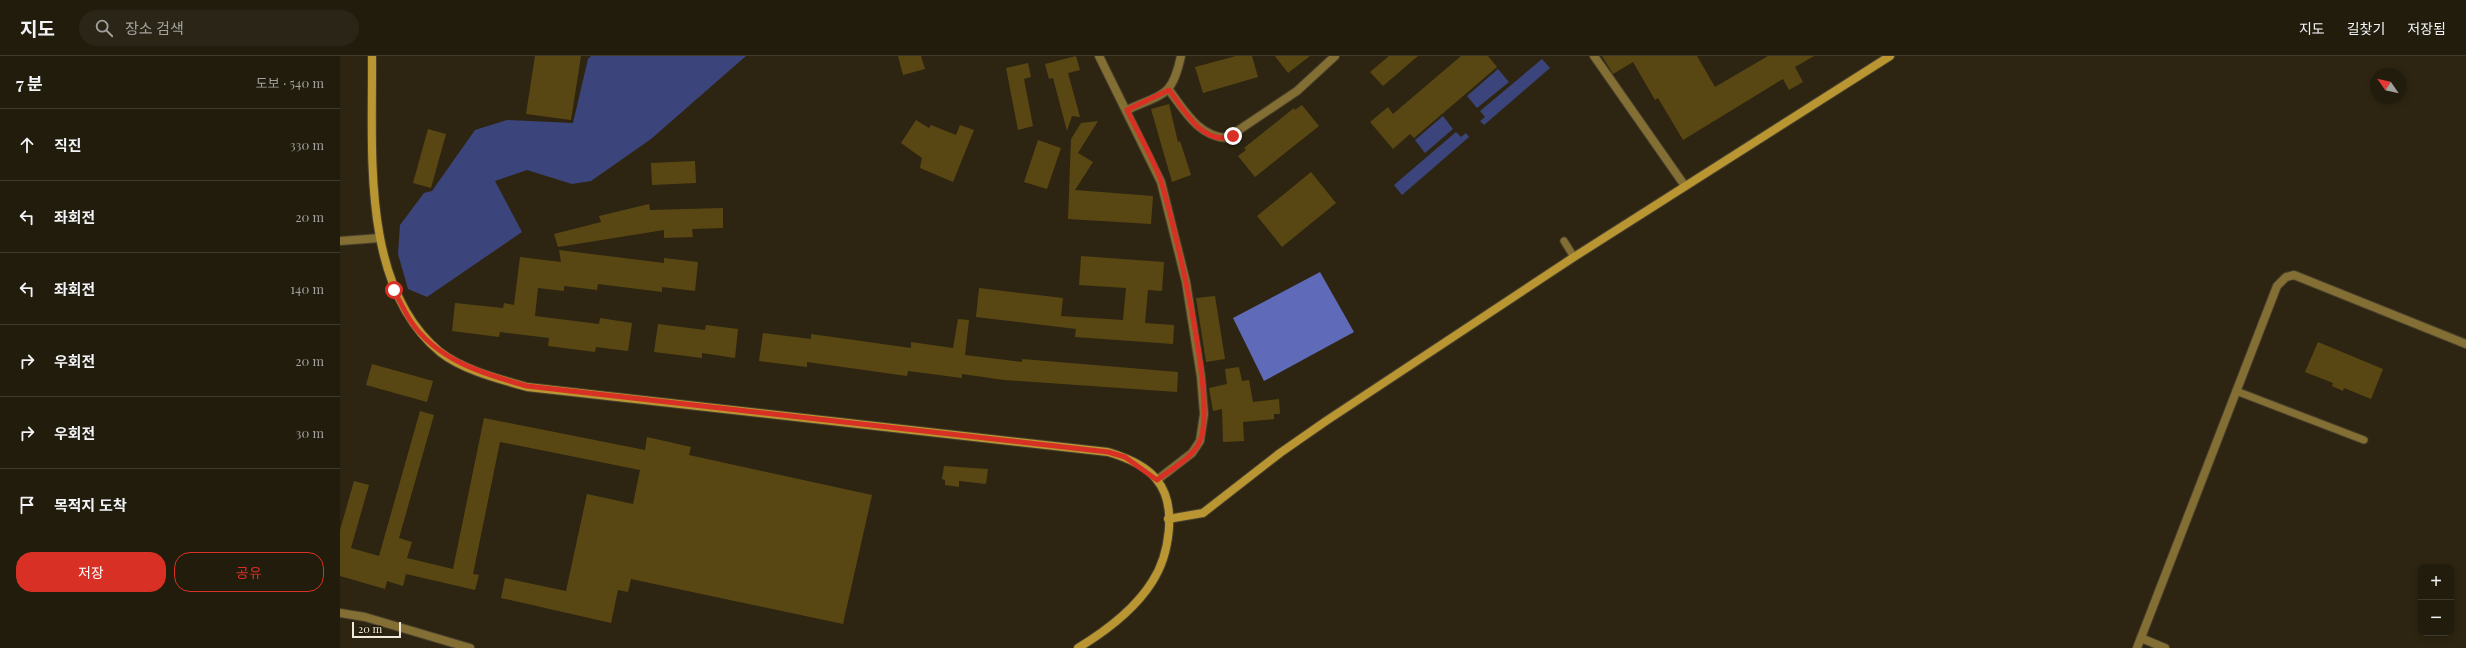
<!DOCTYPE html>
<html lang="ko">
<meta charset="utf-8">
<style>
:root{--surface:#221c0d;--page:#2a2516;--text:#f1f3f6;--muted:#a2a19d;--line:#3f3a2e;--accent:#d93025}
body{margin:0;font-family:"Playfair Display","Noto Sans KR",serif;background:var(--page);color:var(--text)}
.controls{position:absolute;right:12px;bottom:12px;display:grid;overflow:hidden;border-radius:8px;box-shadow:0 2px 6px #0003}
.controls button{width:36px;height:36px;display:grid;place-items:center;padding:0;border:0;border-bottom:1px solid var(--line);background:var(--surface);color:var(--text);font:20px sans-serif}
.compass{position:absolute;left:2030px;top:12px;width:36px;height:36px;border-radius:50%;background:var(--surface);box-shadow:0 2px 6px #0003;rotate:304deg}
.scale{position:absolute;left:12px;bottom:10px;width:49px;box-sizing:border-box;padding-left:4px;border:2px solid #eee9dc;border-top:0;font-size:11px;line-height:14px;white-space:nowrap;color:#eee9dc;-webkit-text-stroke:3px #231c08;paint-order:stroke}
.stop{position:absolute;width:12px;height:12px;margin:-9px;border:3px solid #d93025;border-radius:50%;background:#fff}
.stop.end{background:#d93025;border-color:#fff;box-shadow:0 1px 4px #0008}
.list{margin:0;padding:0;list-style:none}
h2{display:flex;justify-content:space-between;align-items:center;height:52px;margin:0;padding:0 16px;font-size:17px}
h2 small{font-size:13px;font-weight:400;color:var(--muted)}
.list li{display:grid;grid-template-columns:26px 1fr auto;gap:12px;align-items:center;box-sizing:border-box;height:72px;padding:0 16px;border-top:1px solid var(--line)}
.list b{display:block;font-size:15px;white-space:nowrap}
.list em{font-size:13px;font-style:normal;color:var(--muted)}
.actions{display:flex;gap:8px;padding:12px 16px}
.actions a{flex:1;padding:9px 0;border:1px solid var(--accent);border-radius:16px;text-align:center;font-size:14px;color:var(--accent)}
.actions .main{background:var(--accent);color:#fff}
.icon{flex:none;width:22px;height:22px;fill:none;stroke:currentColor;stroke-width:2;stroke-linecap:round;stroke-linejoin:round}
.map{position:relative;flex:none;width:2126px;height:592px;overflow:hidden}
header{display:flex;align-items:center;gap:24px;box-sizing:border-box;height:56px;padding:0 20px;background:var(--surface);border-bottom:1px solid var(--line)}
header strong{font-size:19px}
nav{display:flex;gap:22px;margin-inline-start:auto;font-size:14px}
.search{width:280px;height:36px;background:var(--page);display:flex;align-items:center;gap:10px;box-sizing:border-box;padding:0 14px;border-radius:22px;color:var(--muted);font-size:15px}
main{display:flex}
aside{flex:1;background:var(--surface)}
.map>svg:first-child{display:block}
.green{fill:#3c457b}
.water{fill:#5f6bb8}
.building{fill:#594713}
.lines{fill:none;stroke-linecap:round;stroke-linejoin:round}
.lane-casing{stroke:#48402d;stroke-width:9}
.street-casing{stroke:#48402d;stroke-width:10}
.secondary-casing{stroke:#48402d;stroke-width:10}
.lane{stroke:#836e34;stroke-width:7}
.street{stroke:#836e34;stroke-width:8}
.secondary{stroke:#b99631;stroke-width:8}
.route{stroke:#d93025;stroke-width:5}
</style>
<header>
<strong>지도</strong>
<div class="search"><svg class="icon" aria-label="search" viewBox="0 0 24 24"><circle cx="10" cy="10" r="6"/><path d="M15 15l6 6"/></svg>장소 검색</div>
<nav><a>지도</a><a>길찾기</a><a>저장됨</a></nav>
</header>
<main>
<aside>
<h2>7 분<small>도보 · 540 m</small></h2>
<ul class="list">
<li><svg class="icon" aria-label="ahead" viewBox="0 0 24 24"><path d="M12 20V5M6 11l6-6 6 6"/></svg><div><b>직진</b></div><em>330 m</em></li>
<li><svg class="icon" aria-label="left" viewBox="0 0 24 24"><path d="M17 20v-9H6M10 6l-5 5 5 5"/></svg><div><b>좌회전</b></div><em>20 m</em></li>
<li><svg class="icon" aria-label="left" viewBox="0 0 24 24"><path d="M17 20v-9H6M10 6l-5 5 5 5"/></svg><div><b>좌회전</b></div><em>140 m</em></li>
<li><svg class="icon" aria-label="right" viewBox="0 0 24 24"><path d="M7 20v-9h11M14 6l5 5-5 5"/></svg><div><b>우회전</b></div><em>20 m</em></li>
<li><svg class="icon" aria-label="right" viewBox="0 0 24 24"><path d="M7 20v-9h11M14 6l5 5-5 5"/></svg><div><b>우회전</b></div><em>30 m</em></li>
<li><svg class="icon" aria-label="arrive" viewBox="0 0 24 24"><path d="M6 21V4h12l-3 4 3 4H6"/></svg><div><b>목적지 도착</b></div></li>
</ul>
<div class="actions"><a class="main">저장</a><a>공유</a></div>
</aside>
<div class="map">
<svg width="2126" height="592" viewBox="0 0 2126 592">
<rect width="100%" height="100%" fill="#2d2511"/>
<!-- green -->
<g class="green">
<path d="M251,0H406L311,83L251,125L232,128L187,114L155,125L182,176L87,241L68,233L58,198L60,169L84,137L92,135L135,74L167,64L233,67L248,3Z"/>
<path d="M1202,3L1210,12L1144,69L1140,65L1145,61L1140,55Z"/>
<path d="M1158,13L1169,26L1137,52L1127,40Z"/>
<path d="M1103,60L1113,73L1085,97L1075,84Z"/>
<path d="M1116,76L1121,81L1126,77L1129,81L1062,139L1054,129Z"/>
</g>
<!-- water -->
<path class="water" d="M980,216L1014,276L924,325L893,262Z"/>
<!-- building -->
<g class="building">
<path d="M195,0H241L231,64L186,58Z"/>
<path d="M558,0H581L585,13L563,19Z"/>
<path d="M736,0L740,14L728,17L740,61L732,60L727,75L713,22L709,23L705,8Z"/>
<path d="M896,0H912L918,21L863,37L855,11Z"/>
<path d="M935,0H970L948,17Z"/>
<path d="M1049,0H1078L1043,30L1030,16Z"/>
<path d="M1121,0H1148L1157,11L1074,82L1070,78L1053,93L1030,66L1048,51L1053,58Z"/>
<path d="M1262,0H1357L1375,31L1428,0H1474L1455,11L1463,26L1449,34L1443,23L1343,84L1318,42L1315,44L1293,6L1273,18Z"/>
<path d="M688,7L691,21L684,23L693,70L678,74L666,12Z"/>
<path d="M829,48L838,86L840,85L851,119L832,126L811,53Z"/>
<path d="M962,49L979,70L915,121L898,100L906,94L904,92L954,52L955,54Z"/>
<path d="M576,64L589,72L591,69L616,79L620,69L634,74L613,126L580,112L582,102L561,87Z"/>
<path d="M758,65L738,97L753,106L735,134L813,140L811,168L728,163L731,83L741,67Z"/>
<path d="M88,73L106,78L91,132L73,127Z"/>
<path d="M698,84L721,92L707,133L684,126Z"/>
<path d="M355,105L356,127L312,129L311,107Z"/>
<path d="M971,116L996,147L942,191L917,160Z"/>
<path d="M309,148L310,154L383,152V172L352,173L353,181L324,182V174L218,191L214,178L261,166L259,160Z"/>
<path d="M219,194L324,207V202L358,206L355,235L322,231V236L258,228L257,234L224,230V235L198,232L195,260L259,268L260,262L292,267L288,295L256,291L255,296L208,290L209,282L160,276L159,281L112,275L115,247L163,252L164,247L174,249L180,201L221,206Z"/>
<path d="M741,200L824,206L822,235L808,234L805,267L834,269L833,288L735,281L736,273L636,261L639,232L723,242L721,260L783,264L786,232L739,229Z"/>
<path d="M875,240L885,303L866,306L856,242Z"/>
<path d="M618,263L629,264L625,299L682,306V303L838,316L837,336L664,324L622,318V322L568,315L567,320L467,306V311L419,305L423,277L471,283V278L571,292V286L613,292Z"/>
<path d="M318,268L365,274L366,269L398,273L395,302L362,297V302L314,296Z"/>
<path d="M1978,286L2043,313L2031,343L2004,332L2003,335L1992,330L1993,327L1965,316Z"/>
<path d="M32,308L93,325L87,346L26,329Z"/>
<path d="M899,311L902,325L909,324L913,346L939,343L940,358H934V363L903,366L904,385L883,386L882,353L873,355L869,332L887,328L885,313Z"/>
<path d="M80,355L94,359L59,482L72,486L67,502L113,513L144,362L305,394L307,381L351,391L349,399L532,439L503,568L291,523L288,536L278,534L271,567L161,542L165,522L226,535L247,438L293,448L300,414L160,386L133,518L139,519L135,534L66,518L63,530L47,525L45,533L0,520V474L14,425L29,429L11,492L39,500Z"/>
<path d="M604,410L648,413L646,428L619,425V431L605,429V424L602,423Z"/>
</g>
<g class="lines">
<defs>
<g id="lane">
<path d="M1224,185L1234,201"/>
<path d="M1896,335L2024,384"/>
</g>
<g id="street">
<path d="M759,0L821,126L846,226L861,321L864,358L860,385L852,397L817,424"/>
<path d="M1254,0L1345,130"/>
<path d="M829,34C845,55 858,80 887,82L957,35L995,0"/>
<path d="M787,54C823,37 832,42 841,0"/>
<path d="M0,185L40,182"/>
<path d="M0,557L25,561L130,592"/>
<path d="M1801,582L1825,592"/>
<path d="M1797,592L1937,230L1946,221L1954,219L2126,288"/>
</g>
<g id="secondary">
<path d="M32,0C33,94 20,230 100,296C123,314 159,323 187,331L768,396C785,401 806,409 817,424C838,450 829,500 812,526C795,553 766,575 738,592"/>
<path d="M828,463L863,457L940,397L986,365L1234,201L1550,0"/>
</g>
</defs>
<!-- lane casing -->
<use href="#lane" class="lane-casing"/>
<!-- street casing -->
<use href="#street" class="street-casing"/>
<!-- secondary casing -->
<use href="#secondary" class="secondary-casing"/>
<!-- lane -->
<use href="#lane" class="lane"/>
<!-- street -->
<use href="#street" class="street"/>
<!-- secondary -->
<use href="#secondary" class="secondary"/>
</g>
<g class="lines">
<!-- route -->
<path class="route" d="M54,234C59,244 64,254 70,264C96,304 143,318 187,330L768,396L785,401L817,424C831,413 853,402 860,385C877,345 835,171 821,125C812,100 798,77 787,54L829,34C844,53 863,91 893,80"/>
</g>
</svg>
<div class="controls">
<button>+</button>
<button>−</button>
</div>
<svg class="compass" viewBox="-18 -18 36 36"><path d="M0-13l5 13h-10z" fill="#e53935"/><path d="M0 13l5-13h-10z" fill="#a2a19d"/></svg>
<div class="scale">20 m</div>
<div class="stop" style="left:54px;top:234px"></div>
<div class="stop end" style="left:893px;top:80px"></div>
</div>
</main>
